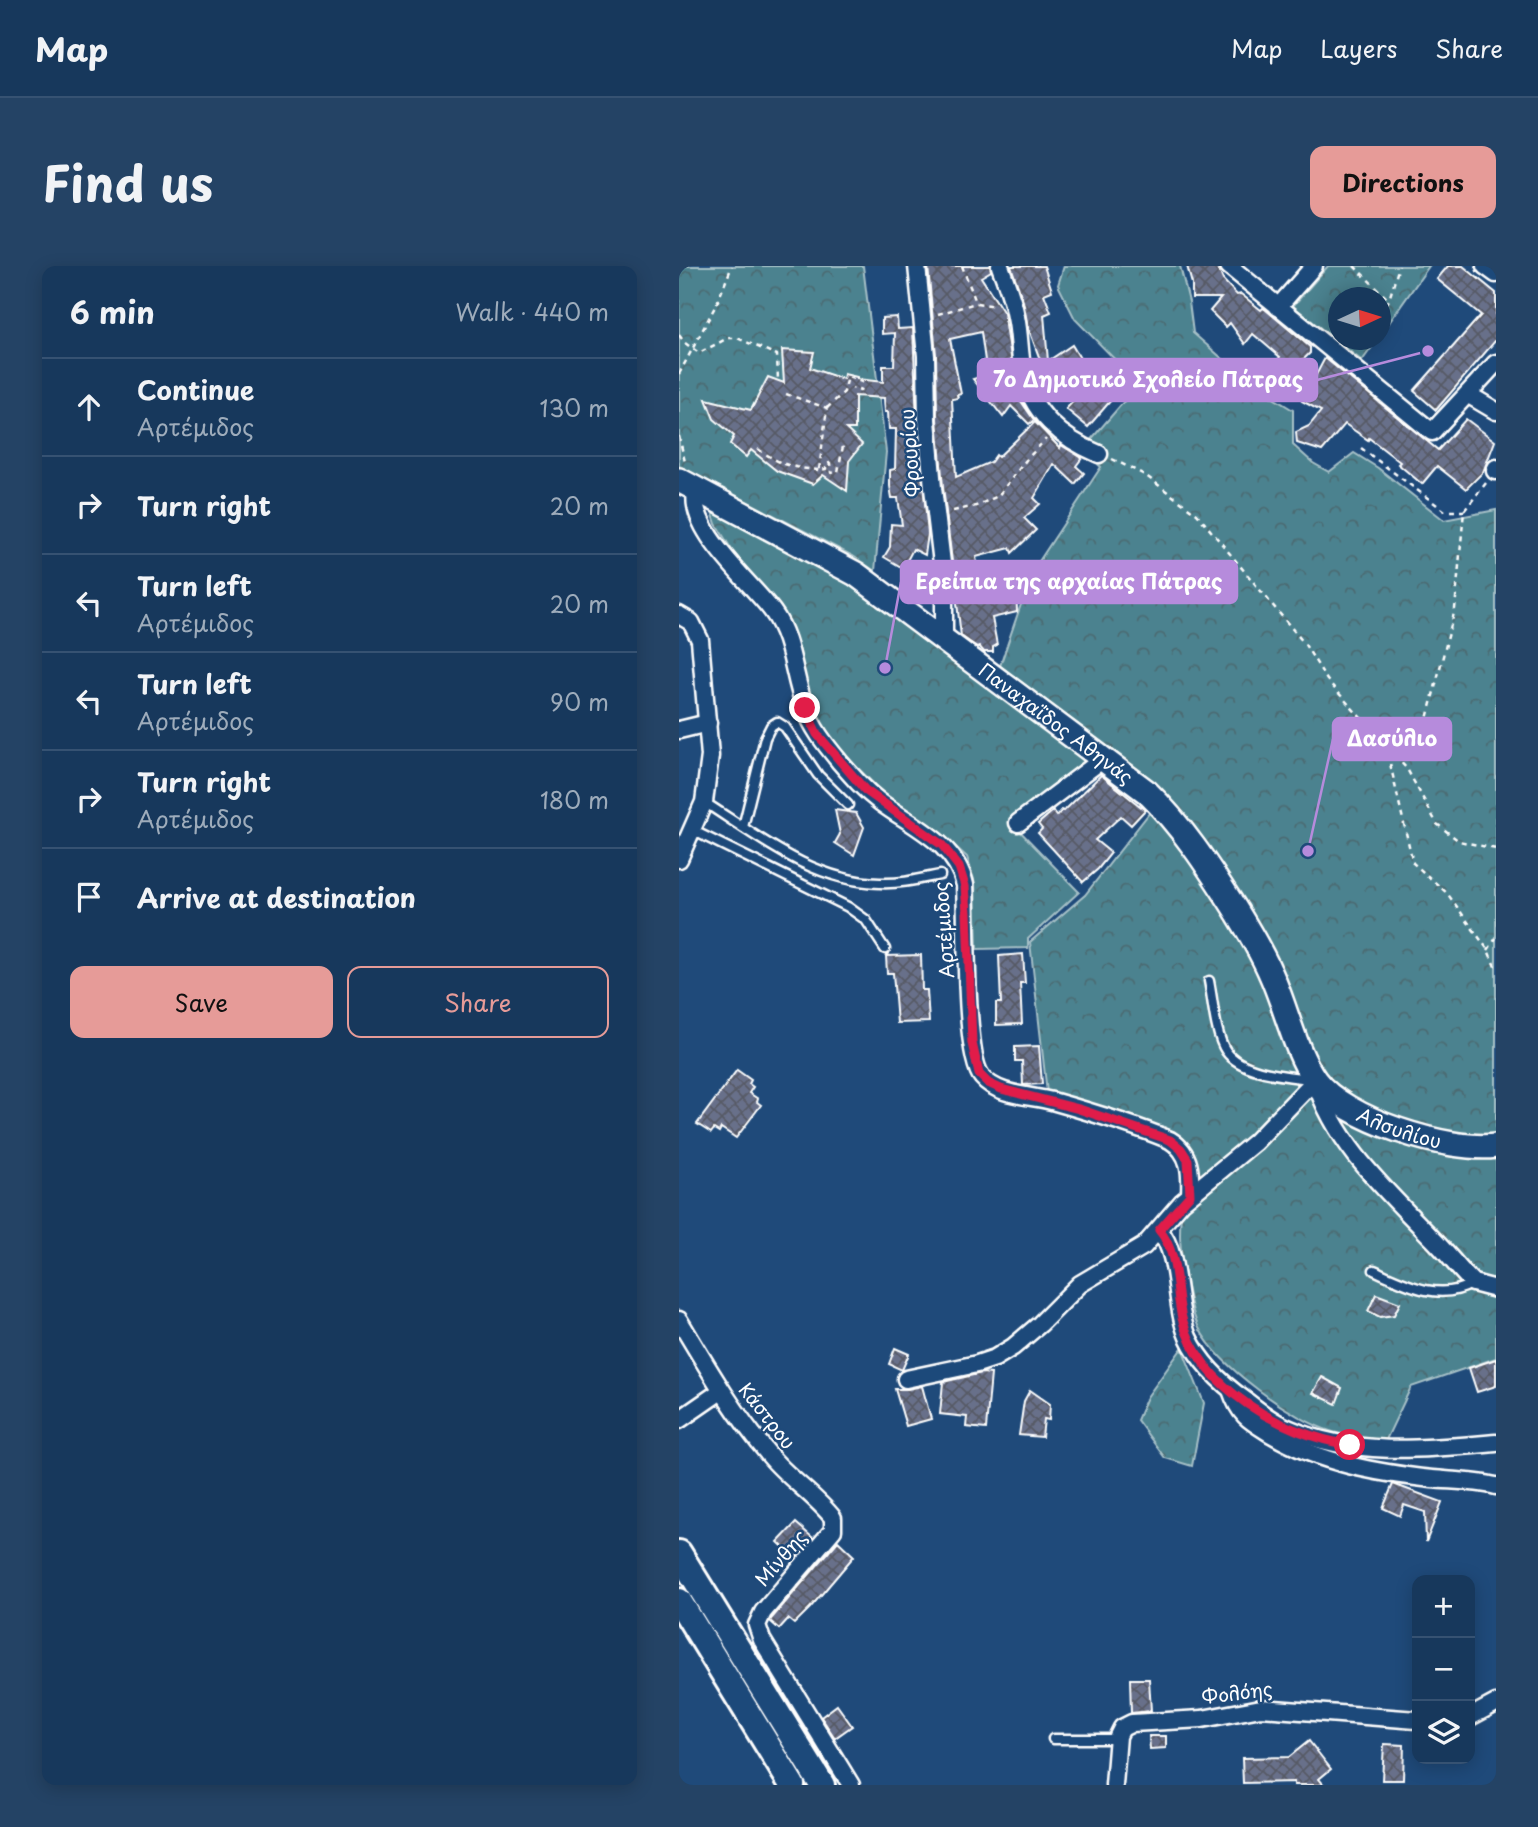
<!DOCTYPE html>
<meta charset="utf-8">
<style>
:root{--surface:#17385c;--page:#244365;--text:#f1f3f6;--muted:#9eacbb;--line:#365272;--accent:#e69b98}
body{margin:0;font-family:"Playpen Sans",sans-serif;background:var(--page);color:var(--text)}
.controls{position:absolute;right:21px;bottom:21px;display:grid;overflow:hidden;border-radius:14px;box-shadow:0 4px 18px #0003}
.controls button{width:63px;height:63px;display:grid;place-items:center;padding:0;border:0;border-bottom:2px solid var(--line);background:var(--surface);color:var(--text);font:35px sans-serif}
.compass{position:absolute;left:649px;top:21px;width:63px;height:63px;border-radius:50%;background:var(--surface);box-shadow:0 4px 18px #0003;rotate:86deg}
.stop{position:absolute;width:21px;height:21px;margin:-16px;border:5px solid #e11d48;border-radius:50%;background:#fff}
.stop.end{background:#e11d48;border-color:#fff;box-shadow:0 2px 7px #0008}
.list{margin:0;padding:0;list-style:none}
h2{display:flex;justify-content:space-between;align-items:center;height:91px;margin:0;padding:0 28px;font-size:30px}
h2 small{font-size:23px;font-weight:400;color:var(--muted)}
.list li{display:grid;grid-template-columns:46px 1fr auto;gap:21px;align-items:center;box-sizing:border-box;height:98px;padding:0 28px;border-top:2px solid var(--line)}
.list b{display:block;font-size:26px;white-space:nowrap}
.list p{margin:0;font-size:23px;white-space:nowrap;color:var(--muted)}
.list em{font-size:23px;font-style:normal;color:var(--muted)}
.actions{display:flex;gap:14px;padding:21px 28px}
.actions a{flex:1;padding:16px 0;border:2px solid var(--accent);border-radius:14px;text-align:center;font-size:24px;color:var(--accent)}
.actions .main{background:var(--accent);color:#111}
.icon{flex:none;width:38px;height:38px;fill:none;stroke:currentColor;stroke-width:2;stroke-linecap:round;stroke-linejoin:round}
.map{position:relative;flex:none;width:817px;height:1519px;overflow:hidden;border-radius:14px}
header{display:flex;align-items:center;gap:42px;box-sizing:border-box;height:98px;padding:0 35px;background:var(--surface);border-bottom:2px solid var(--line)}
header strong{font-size:33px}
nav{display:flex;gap:38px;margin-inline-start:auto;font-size:24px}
.intro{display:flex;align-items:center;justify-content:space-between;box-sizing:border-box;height:168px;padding:0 42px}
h1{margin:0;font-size:49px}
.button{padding:18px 32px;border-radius:14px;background:var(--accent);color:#111;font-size:24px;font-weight:700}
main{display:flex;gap:42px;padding:0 42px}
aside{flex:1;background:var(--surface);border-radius:14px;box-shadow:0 4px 18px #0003}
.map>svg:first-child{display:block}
.forest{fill:url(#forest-crowns);stroke:#a6c0c7;stroke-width:2}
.building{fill:url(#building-cross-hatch);stroke:#fff;stroke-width:2}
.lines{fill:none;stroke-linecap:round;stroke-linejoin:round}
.lane-casing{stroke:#fff;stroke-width:13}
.street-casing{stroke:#fff;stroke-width:21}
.secondary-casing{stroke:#fff;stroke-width:28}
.primary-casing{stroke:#fff;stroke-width:30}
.path{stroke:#fff;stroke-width:2.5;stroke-dasharray:5 5;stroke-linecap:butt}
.lane{stroke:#1f4a7a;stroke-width:8}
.street{stroke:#1f4a7a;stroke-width:16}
.secondary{stroke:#1f4a7a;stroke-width:23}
.primary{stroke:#1f4a7a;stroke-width:24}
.route{stroke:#e11d48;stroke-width:9}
.labels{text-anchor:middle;stroke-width:5;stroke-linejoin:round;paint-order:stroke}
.street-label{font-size:19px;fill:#fff;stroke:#1f4a7a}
.leader{fill:none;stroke:#b68bdc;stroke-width:2.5}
.callout-dot{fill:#b68bdc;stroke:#1f4a7a;stroke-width:2.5}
.callout{fill:#b68bdc;stroke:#b68bdc;stroke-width:2.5}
.callout-label{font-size:21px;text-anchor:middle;font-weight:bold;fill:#fff}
</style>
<header>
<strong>Map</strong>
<nav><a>Map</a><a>Layers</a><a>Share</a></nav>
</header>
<div class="intro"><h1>Find us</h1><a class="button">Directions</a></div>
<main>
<aside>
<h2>6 min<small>Walk · 440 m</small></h2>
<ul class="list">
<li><svg class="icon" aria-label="ahead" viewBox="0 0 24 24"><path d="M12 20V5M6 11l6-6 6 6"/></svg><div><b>Continue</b><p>Αρτέμιδος</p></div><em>130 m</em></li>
<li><svg class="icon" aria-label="right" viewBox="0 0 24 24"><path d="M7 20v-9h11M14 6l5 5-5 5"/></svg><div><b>Turn right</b></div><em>20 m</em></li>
<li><svg class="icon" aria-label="left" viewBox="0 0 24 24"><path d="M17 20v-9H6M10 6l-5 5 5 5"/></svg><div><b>Turn left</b><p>Αρτέμιδος</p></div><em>20 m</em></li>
<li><svg class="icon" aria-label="left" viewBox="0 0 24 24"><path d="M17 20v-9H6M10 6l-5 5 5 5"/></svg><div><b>Turn left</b><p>Αρτέμιδος</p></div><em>90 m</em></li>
<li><svg class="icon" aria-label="right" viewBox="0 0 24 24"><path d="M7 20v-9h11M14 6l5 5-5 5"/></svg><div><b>Turn right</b><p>Αρτέμιδος</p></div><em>180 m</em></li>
<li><svg class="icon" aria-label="arrive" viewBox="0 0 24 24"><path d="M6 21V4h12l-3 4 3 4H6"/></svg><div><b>Arrive at destination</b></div></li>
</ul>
<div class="actions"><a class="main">Save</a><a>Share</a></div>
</aside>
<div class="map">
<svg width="817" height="1519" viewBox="0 0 817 1519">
<defs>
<pattern id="forest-crowns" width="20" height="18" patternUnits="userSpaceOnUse" patternTransform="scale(1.75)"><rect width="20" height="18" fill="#4c828f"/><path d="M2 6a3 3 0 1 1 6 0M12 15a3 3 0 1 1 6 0" fill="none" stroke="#4c6a71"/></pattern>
<pattern id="building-cross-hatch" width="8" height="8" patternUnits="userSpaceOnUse" patternTransform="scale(1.75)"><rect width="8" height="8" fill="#676f8a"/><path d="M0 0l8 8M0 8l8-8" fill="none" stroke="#575a65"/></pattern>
</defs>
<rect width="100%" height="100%" fill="#1f4a7a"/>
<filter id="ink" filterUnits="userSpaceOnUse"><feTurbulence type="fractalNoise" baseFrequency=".0143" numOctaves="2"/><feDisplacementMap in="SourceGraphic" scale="14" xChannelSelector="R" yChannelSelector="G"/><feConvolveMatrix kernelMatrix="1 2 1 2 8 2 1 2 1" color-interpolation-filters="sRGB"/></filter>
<g filter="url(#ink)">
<!-- forest -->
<g class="forest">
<path d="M0,0H184L207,186L196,305L174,290L0,200Z"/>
<path d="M385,0H501L510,36L514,67L546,95L552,106L614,144V179L634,197L650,206L675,187L699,202L765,254L817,244V1092L732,1121L706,1176C689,1173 671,1171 654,1166C614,1154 539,1100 520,1062C511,1044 501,989 501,968C501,941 507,915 512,888L368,827L351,676L406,629L485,528L447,494L321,400L353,306L422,201L403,184L460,118L396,53L379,19Z"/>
<path d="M649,0H750L702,68V32H660V74H698L683,95L614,40Z"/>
<path d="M32,242L186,328L411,494L333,557L400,626L349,673V682L298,683L296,617L288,591L276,580L211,534L167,490L143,458L134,439L94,336L53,284L37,258Z"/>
<path d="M503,1082L525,1137L513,1200L486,1192L458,1154L468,1131Z"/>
</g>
<!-- building -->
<g class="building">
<path d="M249,0H311L312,5L302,11L325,47L336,116L330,118L355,154L350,158L332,140L324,151L294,113L308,109L302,66L271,73L282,128L278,129L279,132L273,133L277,211L312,196L317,189L319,191L356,156L381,182L382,179L403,192L397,200L405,207L396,218L375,198L355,232L361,238L345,252L357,264L333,287L331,282L297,291L301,315L305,314L306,323L337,320L338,346L313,352L318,379L314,381V386H305L300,380L298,381L282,370L264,221L258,153L257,89Z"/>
<path d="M332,0H365L373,25L365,28L372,46L365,49L369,95L393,79L402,94L377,114L370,103L371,106L366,107L349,61L344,35Z"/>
<path d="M508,0H538L544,14L558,29L562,28L582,44L584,42L587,44L631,81V87L609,109L596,98L601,91L574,68L566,78L551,57L547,61L531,45L542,32H513V18Z"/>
<path d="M769,0H784L817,27V74L757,144L735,125L802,49L758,13Z"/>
<path d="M218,51L219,63L234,62L238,155L249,268L246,289L234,283L224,302L205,291L211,281L212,258L223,259L219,232H213L211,220V204L216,203L217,163H210L209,146H206L205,132L176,130V163H167L183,178L170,195L168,225L144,209L134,218L98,205L72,184L67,191L51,178L55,170L35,153L27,133L72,144L89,111L105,117L103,84L135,86L131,102L164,113L165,108L178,111V113L204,116V100H215L216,67L203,68V52Z"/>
<path d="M646,92L759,184L787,153L816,175L804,206L787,223L758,200L743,218L719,198L721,196L690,172L689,174L666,158L643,185L618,177L617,166L630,160L642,145L623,135Z"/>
<path d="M420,108L439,126L409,161L387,143L398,131L400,133Z"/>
<path d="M422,509L466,544L452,559L442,550L416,574L432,587L419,603L404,616L359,567L363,563L359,558L374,545L378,550L383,544L385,545Z"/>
<path d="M156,544L177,547L185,561L175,589L156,577L161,568Z"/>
<path d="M344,688L346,717H341L343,758L317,759V737H322L320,690Z"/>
<path d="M242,689L243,724H248L250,756L218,757L214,707H208L207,690Z"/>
<path d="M360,780L363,818L344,819L343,795H336V781Z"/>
<path d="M58,804L72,814L70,818L74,821L70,827L79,833L78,836L82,839L57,872L42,862L40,866L35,863L32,867L18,858Z"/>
<path d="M697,1028L721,1037L715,1049L701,1051L689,1045Z"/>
<path d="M216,1082L230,1088L223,1104L210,1098Z"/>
<path d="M817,1093V1120L798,1126L790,1102Z"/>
<path d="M303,1107L312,1108L307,1163L287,1161L288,1151L261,1148L264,1116Z"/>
<path d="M643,1111L663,1122L657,1138L634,1127Z"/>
<path d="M243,1120L252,1153L227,1160L216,1123H229Z"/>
<path d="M351,1124L371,1138L370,1154L365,1153L363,1171L340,1169L345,1135Z"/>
<path d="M714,1218L763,1236L747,1276L746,1246L725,1239L721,1250L704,1242Z"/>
<path d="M117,1257L134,1272L116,1292L99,1276Z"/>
<path d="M159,1275L175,1290L131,1342L115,1358L109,1353L100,1363L91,1355L93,1352Z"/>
<path d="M451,1413H470L472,1445L452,1447Z"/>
<path d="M158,1439L173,1460L156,1472L142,1451Z"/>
<path d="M470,1470H487V1482L471,1483Z"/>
<path d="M630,1475L652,1503L640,1513L645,1519H615V1516L564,1517L563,1492L610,1491Z"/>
<path d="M705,1478L725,1479L724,1514H703Z"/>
</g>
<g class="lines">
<defs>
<g id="lane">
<path d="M25,536C80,571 133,615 201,617C222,618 241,613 261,609"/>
<path d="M64,561L86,472L92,460L98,456L106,461L139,509L169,539"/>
<path d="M13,564L169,641L187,654L206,683"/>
<path d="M530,715C534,734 536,769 547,785C562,807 607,810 630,813"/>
<path d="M695,1004C726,1018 761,1037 794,1017"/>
<path d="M374,1473H438"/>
</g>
<g id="street">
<path d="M238,0L247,90L248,154L254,222L265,314V372"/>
<path d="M321,0C327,17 334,33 337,51C341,69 340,87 344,105C351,146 383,173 420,188"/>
<path d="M550,0L753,166L817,97"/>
<path d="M806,0L817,8"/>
<path d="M599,41L635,0"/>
<path d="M790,129L817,145"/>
<path d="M816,205L817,202"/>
<path d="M18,223C5,261 73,317 94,346C114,373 114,411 126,441C133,462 146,478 160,495C173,510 185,524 201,536C233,560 277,577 286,619C288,654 285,791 303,811C319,830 351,829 373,835C412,846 453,858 491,874C512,887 512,907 511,929"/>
<path d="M0,349L12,356L21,374L31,490L25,536L0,593"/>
<path d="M0,464L29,457"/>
<path d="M339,557L424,493"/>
<path d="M480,964C502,990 495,1038 509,1071C521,1097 543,1118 566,1134C580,1145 594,1156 611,1163C675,1191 749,1183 817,1177"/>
<path d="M0,1054C28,1101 56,1149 91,1190C110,1213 136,1229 154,1252V1264L84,1346L78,1359L83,1374L172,1519"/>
<path d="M227,1113L298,1098L316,1092L334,1081L361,1058L401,1018L465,980L503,936L576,876L636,814C657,880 708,925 754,973C768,987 780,1003 794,1017L817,1023"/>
<path d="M552,1124C561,1151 571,1155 594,1169C641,1197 699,1207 753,1213C775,1215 796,1215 817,1220"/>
<path d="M0,1154L42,1125"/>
<path d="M791,1451L817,1437"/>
<path d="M435,1519L439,1470L443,1462L453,1457L523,1453L582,1442L738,1454"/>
</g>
<g id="secondary">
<path id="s1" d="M0,214L177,308L468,526C503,560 529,600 555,641C568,662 581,683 591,706C606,738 616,786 636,814C665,854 770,886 817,880"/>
</g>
<g id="primary">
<path d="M0,1287L143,1519"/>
<path d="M0,1335L113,1519"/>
</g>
</defs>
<!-- lane casing -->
<use href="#lane" class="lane-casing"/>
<!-- street casing -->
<use href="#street" class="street-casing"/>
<!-- secondary casing -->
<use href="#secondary" class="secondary-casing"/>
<!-- primary casing -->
<use href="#primary" class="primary-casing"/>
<!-- path -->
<g class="path">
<path d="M283,0L297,36"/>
<path d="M675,0L710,34"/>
<path d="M702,47L710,34L720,0"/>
<path d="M259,48L297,37L317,40"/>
<path d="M0,69L6,77L20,87L49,72H58L98,89L99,115"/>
<path d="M0,108L38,37L53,0"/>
<path d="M107,128L148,142L140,204L147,203V198L151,197L152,207L159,206L164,180"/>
<path d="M148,142L165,126L169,111L183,116L181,125L173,122"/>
<path d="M0,170L6,196"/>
<path d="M682,182L766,245H785"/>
<path d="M79,183C102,199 113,202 140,204"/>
<path d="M433,193L466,209L518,248L625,377L648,414L707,480L734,597L768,627L809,684L817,703"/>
<path d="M807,217L785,245L776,343L748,453L707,480L728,503L758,558L780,575L817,583"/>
<path d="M274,245L297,240L319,230L347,194L367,173"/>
<path d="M809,684L817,672"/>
</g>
<!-- lane -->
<use href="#lane" class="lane"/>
<!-- street -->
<use href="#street" class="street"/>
<!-- secondary -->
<use href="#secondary" class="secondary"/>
<!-- primary -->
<use href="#primary" class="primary"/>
</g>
</g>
<g class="lines" filter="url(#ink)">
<!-- route -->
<path class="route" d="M126,442L138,468L186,524L263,579L280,601L286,620L288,646L293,777L300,808L309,817L322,823L400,843L491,874L502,883L509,894L511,929L480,964C500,987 496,1023 503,1052C520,1122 604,1169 671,1179"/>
</g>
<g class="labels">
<!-- street labels -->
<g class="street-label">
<text transform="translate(231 187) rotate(-94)" y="7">Φρουρίου</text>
<text dy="7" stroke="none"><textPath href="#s1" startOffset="450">Παναχαΐδος Αθηνάς</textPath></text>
<text transform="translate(265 664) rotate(-94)" y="7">Αρτέμιδος</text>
<text dy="7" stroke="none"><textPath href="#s1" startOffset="999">Αλσυλίου</textPath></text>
<text transform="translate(88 1150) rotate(52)" y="7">Κάστρου</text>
<text transform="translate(102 1292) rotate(-49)" y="7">Μίνθης</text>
<text transform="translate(558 1427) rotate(-7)" y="7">Φολόης</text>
</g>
</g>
<!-- callouts -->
<path class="leader" d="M749 85L638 114M206 402L222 316M629 585L654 473"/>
<g class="callout-dot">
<circle cx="749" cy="85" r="7"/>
<circle cx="206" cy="402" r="7"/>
<circle cx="629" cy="585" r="7"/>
</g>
<g class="callout">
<rect x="299" y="93" width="339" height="42" rx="7"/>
<rect x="222" y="295" width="336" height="42" rx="7"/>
<rect x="654" y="452" width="118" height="42" rx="7"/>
</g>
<g class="callout-label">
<text x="469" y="121">7ο Δημοτικό Σχολείο Πάτρας</text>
<text x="390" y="323">Ερείπια της αρχαίας Πάτρας</text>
<text x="713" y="480">Δασύλιο</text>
</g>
</svg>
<div class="controls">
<button>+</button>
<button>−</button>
<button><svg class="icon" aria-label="layers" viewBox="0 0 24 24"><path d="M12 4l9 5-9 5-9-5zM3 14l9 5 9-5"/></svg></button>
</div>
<svg class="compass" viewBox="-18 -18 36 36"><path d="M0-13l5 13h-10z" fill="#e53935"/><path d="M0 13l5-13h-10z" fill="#9eacbb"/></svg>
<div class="stop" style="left:671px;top:1179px"></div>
<div class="stop end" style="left:126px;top:442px"></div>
</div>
</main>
